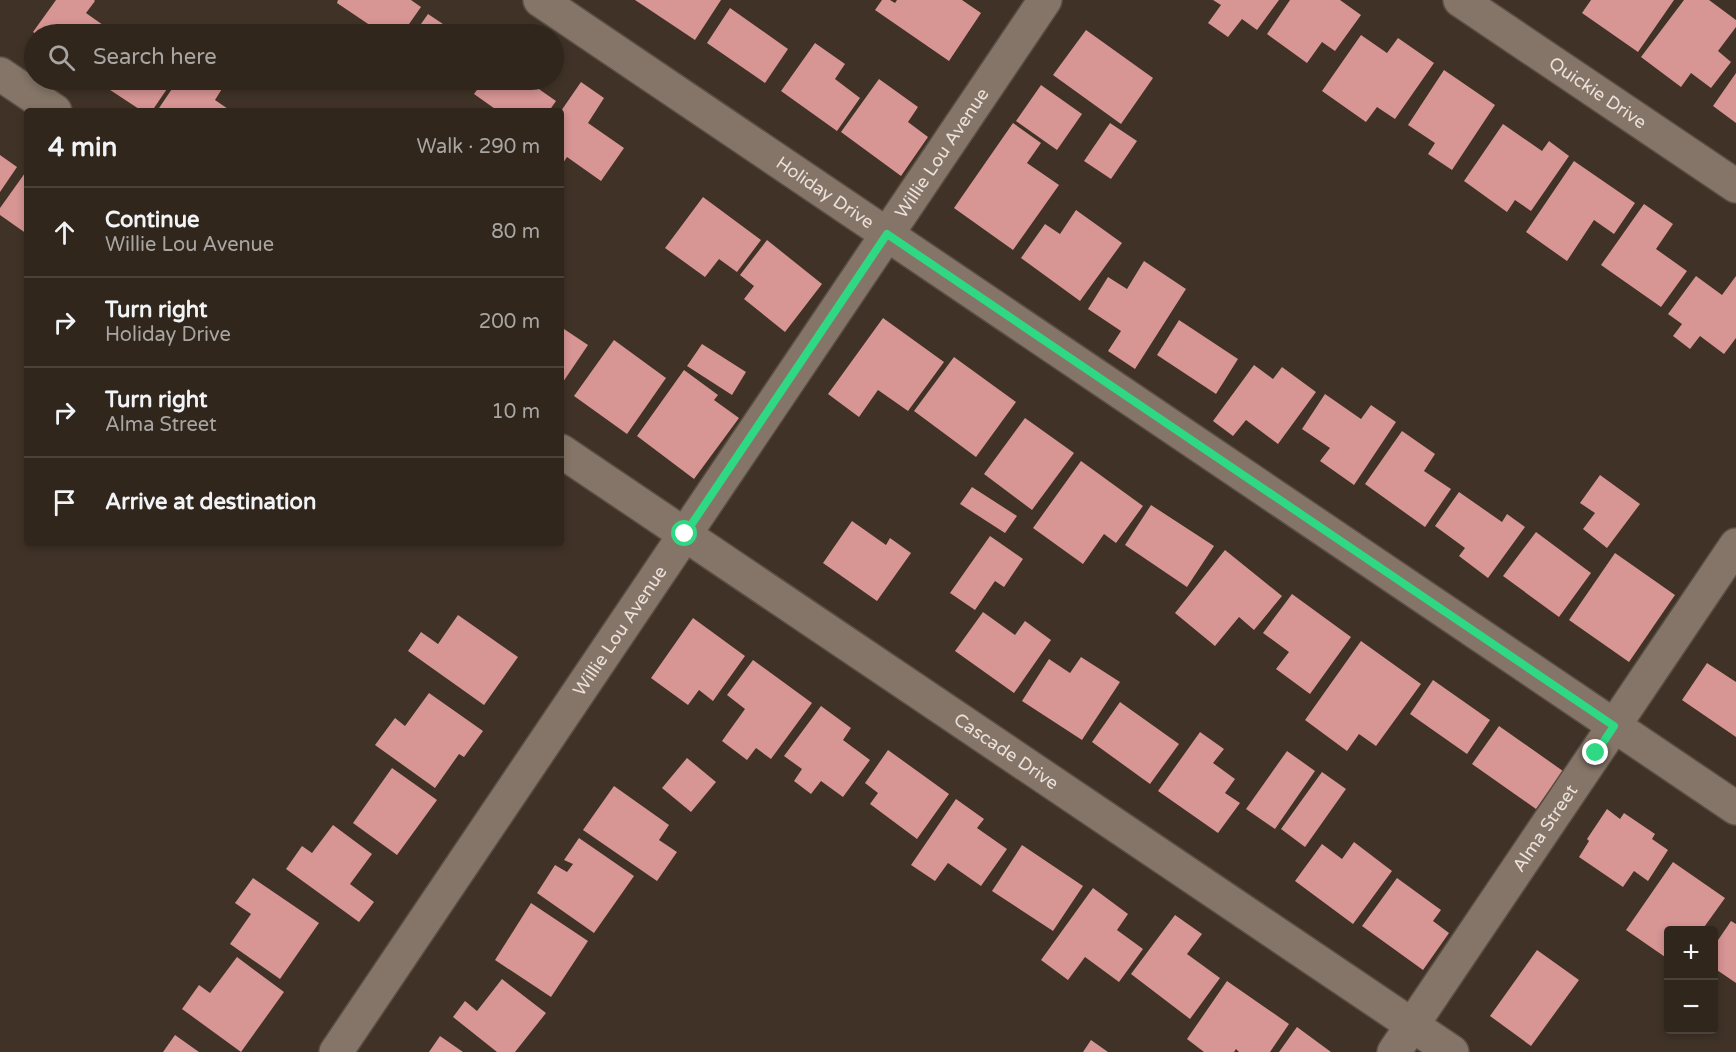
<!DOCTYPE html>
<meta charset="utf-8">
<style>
:root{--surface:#30261c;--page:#3c3229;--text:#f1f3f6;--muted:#a8a5a3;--line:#4b433b}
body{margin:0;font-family:"Varela Round",sans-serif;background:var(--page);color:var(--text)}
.controls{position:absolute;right:18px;bottom:18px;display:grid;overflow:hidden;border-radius:6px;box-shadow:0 3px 9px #0003}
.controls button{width:54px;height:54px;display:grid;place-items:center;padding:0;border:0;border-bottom:2px solid var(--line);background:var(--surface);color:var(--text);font:30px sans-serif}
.stop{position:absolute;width:18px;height:18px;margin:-14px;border:4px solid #2fd883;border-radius:50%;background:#fff}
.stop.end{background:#2fd883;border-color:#fff;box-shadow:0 2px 6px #0008}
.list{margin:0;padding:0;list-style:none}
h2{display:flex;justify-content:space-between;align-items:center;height:78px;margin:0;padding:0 24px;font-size:26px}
h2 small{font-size:20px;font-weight:400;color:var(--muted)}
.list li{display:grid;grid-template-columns:39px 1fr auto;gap:18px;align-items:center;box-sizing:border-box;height:90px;padding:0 24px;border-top:2px solid var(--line)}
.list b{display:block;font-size:22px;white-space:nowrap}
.list p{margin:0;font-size:20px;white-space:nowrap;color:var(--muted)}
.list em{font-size:20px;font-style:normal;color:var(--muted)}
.icon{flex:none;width:33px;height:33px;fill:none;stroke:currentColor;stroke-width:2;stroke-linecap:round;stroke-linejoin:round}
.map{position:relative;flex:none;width:1736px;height:1052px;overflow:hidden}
.search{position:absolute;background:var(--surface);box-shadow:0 3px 9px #0003;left:24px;top:24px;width:540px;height:66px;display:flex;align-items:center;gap:15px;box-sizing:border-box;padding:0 21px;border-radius:33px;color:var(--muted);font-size:22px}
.panel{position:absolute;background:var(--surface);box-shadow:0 3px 9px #0003;left:24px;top:108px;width:540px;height:438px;border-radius:6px}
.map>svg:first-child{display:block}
.building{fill:#d79594}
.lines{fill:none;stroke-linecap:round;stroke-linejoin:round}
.minor-casing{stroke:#594d44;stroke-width:36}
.minor{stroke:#857568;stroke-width:33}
.route{stroke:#2fd883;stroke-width:8}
.labels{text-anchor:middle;stroke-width:6;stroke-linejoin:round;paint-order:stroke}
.street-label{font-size:18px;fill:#ebe1da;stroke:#221b16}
</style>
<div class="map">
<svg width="1736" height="1052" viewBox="0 0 1736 1052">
<rect width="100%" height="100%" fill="#403226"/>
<!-- building -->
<g class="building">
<path d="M56,0H94L95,1L86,13L110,30L107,34H36L33,32Z"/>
<path d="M338,0H411L421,7L402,34H383L337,3Z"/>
<path d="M635,0H721L695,40Z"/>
<path d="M882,0H890L895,3L897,0H962L981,13L949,61L875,10Z"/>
<path d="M1213,0H1279L1257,30L1242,19L1228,37L1208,23L1221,5Z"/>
<path d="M1290,0H1340L1361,15L1335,51L1322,42L1307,63L1267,34Z"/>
<path d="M1591,0H1674L1638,52L1582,13Z"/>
<path d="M1684,0H1709L1736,20V27L1718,51L1731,62L1711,88L1691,73L1681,87L1641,57Z"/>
<path d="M730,8L788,49L765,83L707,43Z"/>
<path d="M428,14L458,34H414Z"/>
<path d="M1086,30L1153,78L1121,124L1053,75Z"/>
<path d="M1361,35L1387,53L1398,38L1434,63L1395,119L1377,107L1366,122L1322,91Z"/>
<path d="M815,43L845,64L835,79L860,98L837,131L781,91Z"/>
<path d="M1444,70L1495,105L1452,170L1428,154L1435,143L1408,125Z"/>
<path d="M1736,73V123L1713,106Z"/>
<path d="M879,79L918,107L908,122L928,137L901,176L841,132Z"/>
<path d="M95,80H173L152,111H142Z"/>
<path d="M178,80H219L225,84L215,100L231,111H157Z"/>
<path d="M451,80H471L465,89Z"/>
<path d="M484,80H526L556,101L549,111H498L474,94Z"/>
<path d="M581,82L604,98L588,123L624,148L601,181L567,157L561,166V111Z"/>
<path d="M1041,85L1082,114L1057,150L1016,121Z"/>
<path d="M1013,123L1041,143L1027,163L1059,185L1013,250L954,208Z"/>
<path d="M1110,123L1137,141L1111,179L1084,161Z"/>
<path d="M1503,124L1542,151L1549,141L1569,156L1531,211L1515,200L1507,212L1464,181Z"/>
<path d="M0,155L17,167L0,192Z"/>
<path d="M1574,161L1635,203L1614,234L1594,220L1567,261L1526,232Z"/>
<path d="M25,173L27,174V234L0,215V208Z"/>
<path d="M703,197L761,240L737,272L719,259L705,277L665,248Z"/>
<path d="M1644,204L1673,224L1656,249L1687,271L1661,307L1601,265Z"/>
<path d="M1076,210L1122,243L1080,301L1021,258L1045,224L1060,234Z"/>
<path d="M767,240L822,284L785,332L744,299L754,286L740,275Z"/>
<path d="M1144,261L1186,289L1135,369L1108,351L1121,331L1088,309L1108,277L1127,289Z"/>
<path d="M1696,276L1722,295L1736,276V338L1724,354L1700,336L1690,349L1673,336L1682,324L1668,314Z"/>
<path d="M883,318L944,362L908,411L878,390L859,417L828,394Z"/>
<path d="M1179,320L1238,359L1216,394L1157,355Z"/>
<path d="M561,327L588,345L561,385Z"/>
<path d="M614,340L666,378L627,434L574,396Z"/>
<path d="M702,344L746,372L732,395L687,366Z"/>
<path d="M954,357L1016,402L976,457L914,411Z"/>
<path d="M1254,365L1273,379L1282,367L1316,392L1278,444L1246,420L1233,436L1213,421Z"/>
<path d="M684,370L718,395L714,400L739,418L694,479L637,436Z"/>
<path d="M1325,394L1361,419L1371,405L1396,422L1354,485L1320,461L1330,448L1302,429Z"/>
<path d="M1025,418L1074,453L1032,510L984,474Z"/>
<path d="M1402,431L1435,454L1424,471L1451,489L1425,527L1365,484Z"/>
<path d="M1081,461L1143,506L1116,543L1104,534L1083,564L1033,528Z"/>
<path d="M1600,475L1640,504L1607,548L1583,529L1595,513L1580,503Z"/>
<path d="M972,487L1017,516L1005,533L960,504Z"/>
<path d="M1459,492L1502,522L1507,514L1525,527L1488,578L1459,556L1465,548L1435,526Z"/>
<path d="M1151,505L1214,546L1187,587L1125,545Z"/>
<path d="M852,521L886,545L890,538L911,553L877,601L823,563Z"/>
<path d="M1536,532L1591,573L1559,617L1503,576Z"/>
<path d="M990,536L1023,559L1004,587L995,581L975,610L950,593Z"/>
<path d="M1225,550L1282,596L1254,630L1239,617L1215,646L1175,613Z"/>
<path d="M1615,553L1675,595L1629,662L1569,620Z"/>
<path d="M1292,594L1351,637L1310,694L1276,669L1289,652L1263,633Z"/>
<path d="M983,612L1015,635L1025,621L1051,640L1014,693L955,651Z"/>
<path d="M458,615L518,657L484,705L408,651L421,632L438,644Z"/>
<path d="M693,618L745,656L713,701L699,690L688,705L651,678Z"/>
<path d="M1361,641L1421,684L1376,746L1359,734L1347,751L1305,720Z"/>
<path d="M1081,657L1120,682L1082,740L1022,701L1049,659L1070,673Z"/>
<path d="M753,660L812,703L771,759L756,748L747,760L722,741L745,709L727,695Z"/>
<path d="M1707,663L1736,682V737L1682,700Z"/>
<path d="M1433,680L1490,720L1467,754L1410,714Z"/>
<path d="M429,693L483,731L464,757L459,754L435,788L375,745L395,718L405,726Z"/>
<path d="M1120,702L1179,744L1150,784L1092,742Z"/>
<path d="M821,706L851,728L843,740L870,760L843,797L821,781L811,794L794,781L802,769L784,756Z"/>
<path d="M1499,726L1563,771L1536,809L1472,764Z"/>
<path d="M1200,732L1224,749L1213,763L1235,779L1225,793L1240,803L1218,833L1158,791Z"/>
<path d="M888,750L949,794L917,839L870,804L878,793L865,783Z"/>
<path d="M1287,751L1315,771L1275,829L1246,809Z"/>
<path d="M687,758L716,782L691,812L662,788Z"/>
<path d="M392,768L437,800L397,855L353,823Z"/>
<path d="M1322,772L1346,789L1305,847L1281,829Z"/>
<path d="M614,786L669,825L659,840L677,852L657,881L583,830Z"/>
<path d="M956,799L984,819L977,828L1007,849L981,886L948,863L935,881L911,865Z"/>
<path d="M1607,809L1620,819L1624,813L1655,834L1652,839L1668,850L1648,881L1634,871L1623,887L1579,857L1589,841L1587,839Z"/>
<path d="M333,825L372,854L350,884L374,902L359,922L286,869L302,846L312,853Z"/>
<path d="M579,838L634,876L594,933L537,893L555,865L567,872L573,864L564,860Z"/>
<path d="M1354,842L1392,871L1353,924L1295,881L1322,844L1342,859Z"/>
<path d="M1022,845L1083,886L1053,931L992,891Z"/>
<path d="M1673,862L1725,898L1702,930H1668V959L1626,930Z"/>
<path d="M253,878L319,923L280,979L230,944L251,914L235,903Z"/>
<path d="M1397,878L1441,910L1433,921L1449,933L1423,970L1362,926Z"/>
<path d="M1093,888L1128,914L1117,930L1143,949L1119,982L1085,957L1068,980L1041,960Z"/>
<path d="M531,903L588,941L551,997L495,960Z"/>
<path d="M1175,915L1202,934L1187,954L1220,978L1190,1019L1131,974Z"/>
<path d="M1731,921L1736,924V983L1714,968V946Z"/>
<path d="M1537,950L1579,980L1531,1046L1490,1016Z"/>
<path d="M237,957L284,992L241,1052L182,1009L199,985L210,993Z"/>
<path d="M502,979L546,1013L515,1052H497L453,1017L465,1001L477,1011Z"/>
<path d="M1227,981L1289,1024L1270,1052H1239L1236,1049L1234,1052H1204L1187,1039Z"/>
<path d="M1297,1027L1331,1052H1279Z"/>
<path d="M175,1035L199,1052H163Z"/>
<path d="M440,1036L463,1052H429Z"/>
<path d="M1091,1040L1108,1052H1083Z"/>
</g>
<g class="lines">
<defs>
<g id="minor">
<path id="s1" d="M540,0L1736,808"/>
<path id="s2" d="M1460,0L1736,186"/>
<path d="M0,74L55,111"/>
<path id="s3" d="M561,451L1452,1052"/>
<path id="s4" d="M336,1052L1045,0"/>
<path id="s5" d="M1394,1052L1736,545"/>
</g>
</defs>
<!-- minor casing -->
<use href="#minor" class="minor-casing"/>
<!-- minor -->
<use href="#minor" class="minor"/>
</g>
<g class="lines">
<!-- route -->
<path class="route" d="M685,534L887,234L1614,726L1596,753"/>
</g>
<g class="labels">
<!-- street labels -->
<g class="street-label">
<text dy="6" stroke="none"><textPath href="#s2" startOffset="166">Quickie Drive</textPath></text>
<text dy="6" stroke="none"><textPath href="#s4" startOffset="1084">Willie Lou Avenue</textPath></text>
<text dy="6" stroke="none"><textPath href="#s1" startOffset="344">Holiday Drive</textPath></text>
<text dy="6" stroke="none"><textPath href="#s4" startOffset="508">Willie Lou Avenue</textPath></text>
<text dy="6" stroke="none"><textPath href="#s3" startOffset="537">Cascade Drive</textPath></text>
<text dy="6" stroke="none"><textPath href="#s5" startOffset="270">Alma Street</textPath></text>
</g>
</g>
</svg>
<div class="controls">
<button>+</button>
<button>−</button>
</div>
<div class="stop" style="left:685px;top:534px"></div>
<div class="stop end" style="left:1596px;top:753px"></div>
<div class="search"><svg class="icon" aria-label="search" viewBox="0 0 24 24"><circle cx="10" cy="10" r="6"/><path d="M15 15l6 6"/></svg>Search here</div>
<section class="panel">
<h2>4 min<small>Walk · 290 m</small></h2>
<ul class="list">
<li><svg class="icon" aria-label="ahead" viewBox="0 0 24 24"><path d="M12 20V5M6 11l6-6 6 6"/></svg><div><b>Continue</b><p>Willie Lou Avenue</p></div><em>80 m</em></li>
<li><svg class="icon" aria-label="right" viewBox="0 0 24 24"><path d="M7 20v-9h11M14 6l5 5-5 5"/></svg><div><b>Turn right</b><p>Holiday Drive</p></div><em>200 m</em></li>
<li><svg class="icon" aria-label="right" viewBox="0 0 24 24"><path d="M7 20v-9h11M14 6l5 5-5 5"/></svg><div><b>Turn right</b><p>Alma Street</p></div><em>10 m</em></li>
<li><svg class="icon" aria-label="arrive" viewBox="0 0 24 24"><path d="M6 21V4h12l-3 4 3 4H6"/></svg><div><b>Arrive at destination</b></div></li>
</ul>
</section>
</div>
